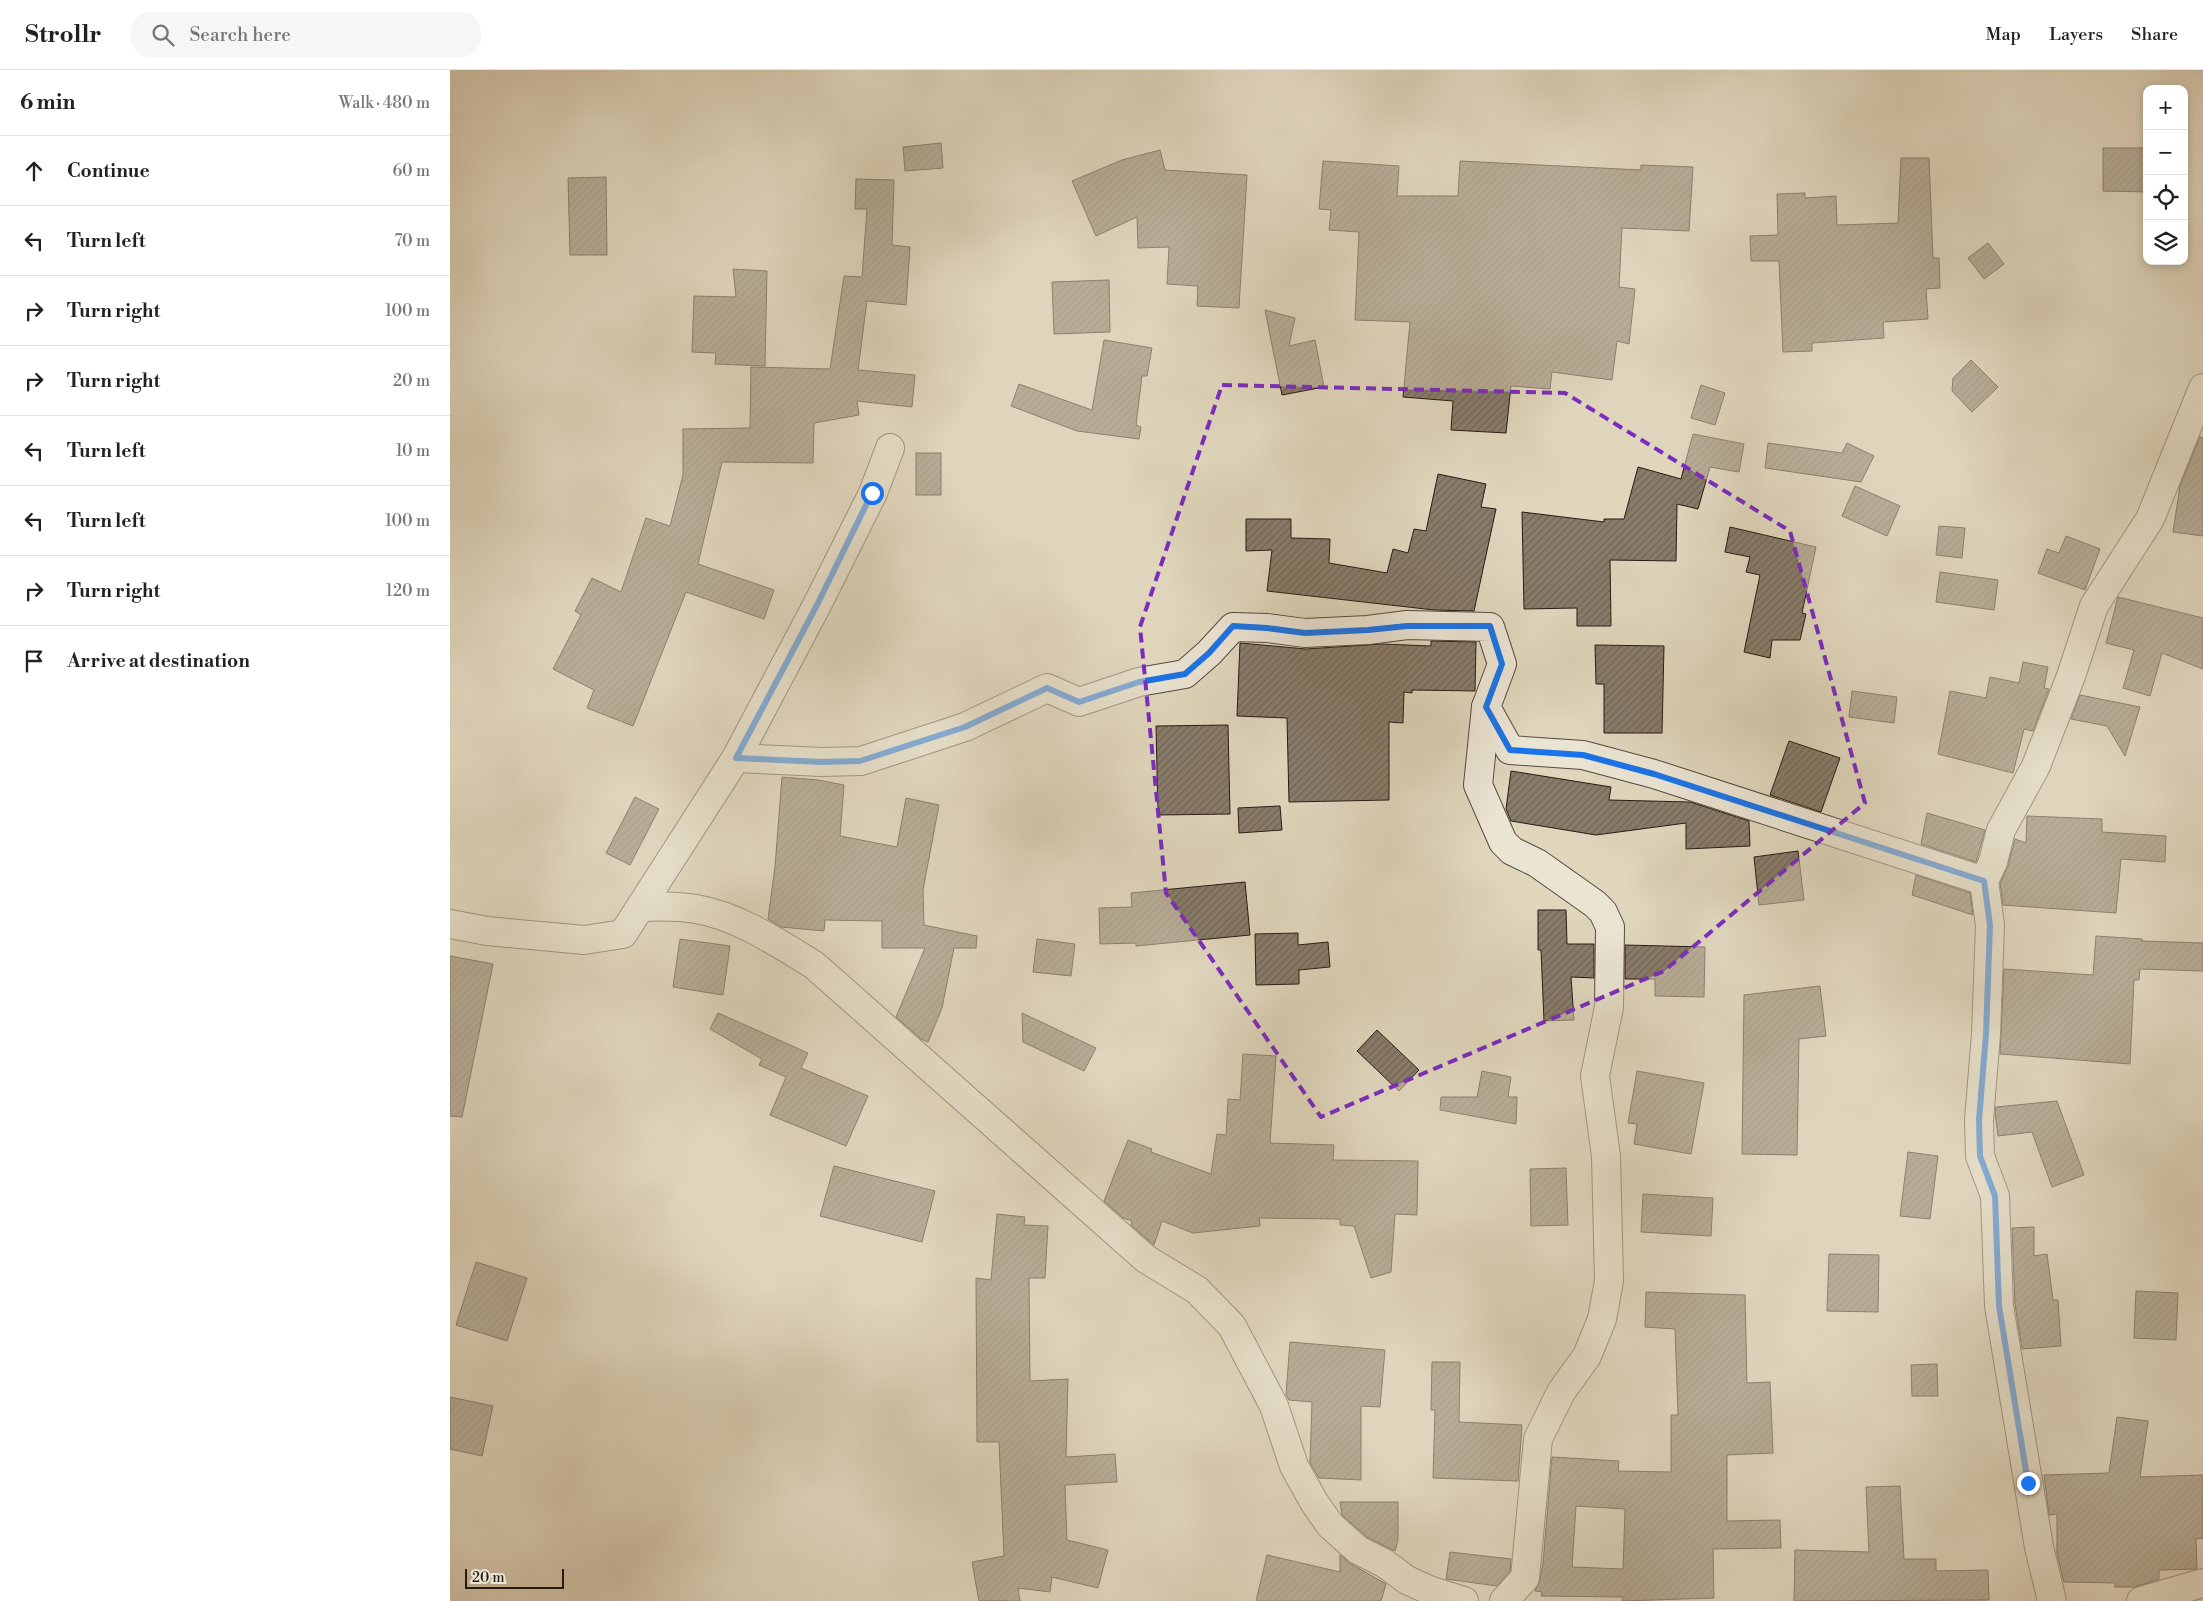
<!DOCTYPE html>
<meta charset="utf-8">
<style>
:root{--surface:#fff;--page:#f6f6f6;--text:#202124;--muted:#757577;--line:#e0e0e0}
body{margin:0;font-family:"Libre Bodoni",serif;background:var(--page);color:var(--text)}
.controls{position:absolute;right:15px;top:15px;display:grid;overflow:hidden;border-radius:10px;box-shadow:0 2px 8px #0003}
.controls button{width:45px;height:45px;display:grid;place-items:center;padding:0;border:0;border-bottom:1px solid var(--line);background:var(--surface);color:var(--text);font:25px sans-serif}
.scale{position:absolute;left:15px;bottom:12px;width:99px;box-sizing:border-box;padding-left:5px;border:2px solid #291a13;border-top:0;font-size:14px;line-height:18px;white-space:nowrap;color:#291a13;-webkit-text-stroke:4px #eae4d3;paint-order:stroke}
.stop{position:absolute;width:15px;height:15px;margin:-11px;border:4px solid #1a73e8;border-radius:50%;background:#fff}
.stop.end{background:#1a73e8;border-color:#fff;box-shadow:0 1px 5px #0008}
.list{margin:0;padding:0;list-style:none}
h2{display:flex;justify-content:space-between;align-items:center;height:65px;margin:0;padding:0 20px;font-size:21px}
h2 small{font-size:16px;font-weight:400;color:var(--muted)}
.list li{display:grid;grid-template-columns:32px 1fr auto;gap:15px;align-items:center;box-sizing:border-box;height:70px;padding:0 20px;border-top:1px solid var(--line)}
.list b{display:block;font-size:19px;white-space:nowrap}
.list em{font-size:16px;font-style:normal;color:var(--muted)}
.icon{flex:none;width:28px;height:28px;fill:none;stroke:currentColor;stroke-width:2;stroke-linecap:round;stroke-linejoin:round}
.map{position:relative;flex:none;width:1753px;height:1531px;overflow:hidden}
header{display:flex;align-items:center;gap:30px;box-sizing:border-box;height:70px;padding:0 25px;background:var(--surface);border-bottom:1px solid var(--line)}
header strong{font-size:24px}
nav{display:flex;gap:28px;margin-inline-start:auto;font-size:18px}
.search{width:350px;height:45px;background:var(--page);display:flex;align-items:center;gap:12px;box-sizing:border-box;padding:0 18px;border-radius:20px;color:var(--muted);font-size:19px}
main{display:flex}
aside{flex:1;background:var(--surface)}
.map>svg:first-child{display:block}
.building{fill:url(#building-hatch);stroke:#291a13;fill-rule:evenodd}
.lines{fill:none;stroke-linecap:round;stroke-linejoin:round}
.street-casing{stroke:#56493d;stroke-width:30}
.street{stroke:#eae4d3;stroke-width:28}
.route{stroke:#1a73e8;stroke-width:6}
.marked{fill:none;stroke:#7b2cbf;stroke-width:4;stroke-dasharray:10 6;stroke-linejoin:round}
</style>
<header>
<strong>Strollr</strong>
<div class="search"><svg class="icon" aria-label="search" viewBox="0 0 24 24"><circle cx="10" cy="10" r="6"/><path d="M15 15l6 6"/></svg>Search here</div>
<nav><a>Map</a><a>Layers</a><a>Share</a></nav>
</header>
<main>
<aside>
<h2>6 min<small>Walk · 480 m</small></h2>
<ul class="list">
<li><svg class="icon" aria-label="ahead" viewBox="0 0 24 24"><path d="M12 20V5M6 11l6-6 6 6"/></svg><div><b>Continue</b></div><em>60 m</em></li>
<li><svg class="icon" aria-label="left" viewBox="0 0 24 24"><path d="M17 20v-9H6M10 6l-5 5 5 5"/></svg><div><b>Turn left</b></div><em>70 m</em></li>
<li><svg class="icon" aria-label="right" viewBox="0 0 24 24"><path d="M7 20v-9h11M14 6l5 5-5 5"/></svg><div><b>Turn right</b></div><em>100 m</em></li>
<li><svg class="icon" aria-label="right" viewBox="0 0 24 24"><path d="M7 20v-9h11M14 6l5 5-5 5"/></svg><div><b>Turn right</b></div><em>20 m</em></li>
<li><svg class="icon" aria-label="left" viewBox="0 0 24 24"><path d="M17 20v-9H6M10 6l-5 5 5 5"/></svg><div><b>Turn left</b></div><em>10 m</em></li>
<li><svg class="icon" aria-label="left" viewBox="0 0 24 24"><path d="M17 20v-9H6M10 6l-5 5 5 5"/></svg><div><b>Turn left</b></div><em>100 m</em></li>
<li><svg class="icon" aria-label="right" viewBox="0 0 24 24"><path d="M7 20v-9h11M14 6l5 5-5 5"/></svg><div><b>Turn right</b></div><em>120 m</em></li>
<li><svg class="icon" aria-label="arrive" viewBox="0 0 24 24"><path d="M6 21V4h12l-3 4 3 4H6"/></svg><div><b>Arrive at destination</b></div></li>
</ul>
</aside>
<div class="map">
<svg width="1753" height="1531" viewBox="0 0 1753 1531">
<defs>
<pattern id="building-hatch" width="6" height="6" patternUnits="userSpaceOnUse" patternTransform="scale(1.25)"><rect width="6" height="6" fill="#887c6b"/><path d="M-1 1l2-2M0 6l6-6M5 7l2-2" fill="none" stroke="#6f6557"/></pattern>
</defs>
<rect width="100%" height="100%" fill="#dfd6bc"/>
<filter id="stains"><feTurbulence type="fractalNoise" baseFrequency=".004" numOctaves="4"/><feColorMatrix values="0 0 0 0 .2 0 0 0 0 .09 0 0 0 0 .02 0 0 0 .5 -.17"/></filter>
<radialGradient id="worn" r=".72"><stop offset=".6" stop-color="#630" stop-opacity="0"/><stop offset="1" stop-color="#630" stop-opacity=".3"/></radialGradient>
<!-- building -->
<g class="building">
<path d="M491,73L493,98L455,101L453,77Z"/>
<path d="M1653,78H1697V122L1653,121Z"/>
<path d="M710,80L715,100L797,105L789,238L747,236L748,216L717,214L719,177L688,178L687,147L646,166L622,111L672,90Z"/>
<path d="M1451,88H1479L1483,188H1489L1490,218L1476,219L1478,249L1433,252L1434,268L1362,273V281L1333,282L1329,191H1301L1300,166L1328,165L1327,124L1355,123V128L1386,126L1387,155L1448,153Z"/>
<path d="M873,91L949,96L947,126H1008L1010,91L1191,100V95L1243,97L1239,161L1172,158L1169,217L1185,219L1179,274L1167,271L1162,310L1102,302L1100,319L1061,316L1056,363L1001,360L1003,331L953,327L960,252L905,250L909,162L879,160L881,140L869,139Z"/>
<path d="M156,107L157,185H120L118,108Z"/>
<path d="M406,109L444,110L442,175L460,177L456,235L417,231L408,300L465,305L462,337L407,331L409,345L364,353L363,393L272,392L248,494L324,520L314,549L236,522L183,656L137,638L144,620L103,599L131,545L125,541L142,508L171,522L196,448L220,456L233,405V359L300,358L301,297L380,299L394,206L412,207L417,139H405Z"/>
<path d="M1538,173L1554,194L1534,209L1518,188Z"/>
<path d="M283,199L317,201L315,296L265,294L266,283L242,282L244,226L286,227Z"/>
<path d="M659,210L660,262L604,264L602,212Z"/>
<path d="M815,240L845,248L839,276L865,270L874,317L832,325Z"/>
<path d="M654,270L702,278L697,306H692L686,355L691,357L689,369L627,361L561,336L569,314L642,340Z"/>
<path d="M1521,290L1548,317L1522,342L1502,321L1503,308Z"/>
<path d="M1251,315L1275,323L1265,355L1241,348Z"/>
<path d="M1243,364L1294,374L1289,402L1260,397L1248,439L1227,434L1226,491L1160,490L1161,556H1127V538L1074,539L1072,442L1154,452V449H1174L1188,397L1231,409Z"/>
<path d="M1750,367L1753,368V466L1723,462L1730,416Z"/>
<path d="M1318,373L1392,383L1397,373L1424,386L1411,412L1315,398Z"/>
<rect x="466" y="383" width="25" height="42"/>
<path d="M988,404L1036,414L1031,437L1046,439L1024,541L984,540L817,521L822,480L796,481V449H841V468L880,469L879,493L937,503L943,479L958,483L964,459L976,461Z"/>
<path d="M1405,416L1450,436L1437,466L1392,446Z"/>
<path d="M1489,456L1515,458L1512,488L1486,485Z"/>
<path d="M1280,457L1366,477L1352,543L1356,544L1350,570H1322L1320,588L1294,582L1310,505L1296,502L1300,487L1275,482Z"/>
<path d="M1616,466L1650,479L1635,520L1588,503L1597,479L1609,483Z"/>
<path d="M1490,502L1548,510L1544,540L1486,532Z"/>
<path d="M1668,527L1753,548V599L1712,583L1700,626L1673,618L1684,580L1656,573Z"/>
<path d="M981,571L1026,572L1025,621L962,620V623L954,622L953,653L939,652V730L839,732L837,648L787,646L790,573L856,579L932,574L981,576Z"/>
<path d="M1145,575L1214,576L1212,663H1154V614H1146Z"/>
<path d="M1573,592L1598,597L1594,618L1599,619L1583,661L1574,659L1563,703L1488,684L1500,621L1536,628L1540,607L1569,613Z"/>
<path d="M1402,621L1447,627L1444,653L1399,647Z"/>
<path d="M1630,625L1690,637L1675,686L1657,656L1621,649Z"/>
<path d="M778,655L780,744L708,745L706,656Z"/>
<path d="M1339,671L1390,688L1371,742L1320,725Z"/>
<path d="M1061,701L1161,717L1159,730L1240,732L1299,751L1300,776L1236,779V753L1146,765L1061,751L1056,739Z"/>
<path d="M332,707L368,710L394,715L390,766L447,777L456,728L489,735L473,820L474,855L527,866L526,878H504L492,938L478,972L471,969L446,947L475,878H432V851L375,850L374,861L331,857L318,849L325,797Z"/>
<path d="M185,727L209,739L180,795L156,783Z"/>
<path d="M830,736L832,760L789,763L788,738Z"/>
<path d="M1477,743L1535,760L1526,792L1471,774Z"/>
<path d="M1577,746L1652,749V762L1716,766L1715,792L1671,789L1666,843L1553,835L1550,813L1558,796L1565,769L1576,773Z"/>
<path d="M1348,781L1354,830L1309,835L1304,787Z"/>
<path d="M1466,805L1520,823L1523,845L1462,825Z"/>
<path d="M795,812L800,865L686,876V873L650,874L649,838L682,837L681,823Z"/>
<path d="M1088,840H1116L1117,874H1144V908L1121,907L1124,950L1094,951L1091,880H1088Z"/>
<path d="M848,863V875L878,872L880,897L849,900V914L806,915L805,864Z"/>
<path d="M1646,866L1692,869V871L1753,873V901L1690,899L1689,910H1684L1680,994L1550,984L1554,899L1643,905Z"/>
<path d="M230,869L280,876L273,925L223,917Z"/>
<path d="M587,869L625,874L621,906L583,902Z"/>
<path d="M1175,875L1255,877L1254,927L1205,926V909H1175Z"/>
<path d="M0,886L43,894L12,1047L0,1046Z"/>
<path d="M1370,916L1376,966L1349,969L1347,1085L1292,1084L1294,925Z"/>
<path d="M268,943L358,983L351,998L418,1026L396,1076L320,1045L336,1007L309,995L312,989L260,959Z"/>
<path d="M572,943L646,978L634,1001L573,972Z"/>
<path d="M927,960L969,1000L949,1021L907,981Z"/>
<path d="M793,984L826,986L820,1073L884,1075L883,1090L968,1091L967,1145L945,1144L941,1202L921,1208L904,1156L890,1155V1149L809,1148L810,1156L743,1163L712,1151L704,1175L681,1155L682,1151L673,1148L654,1131L678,1070L702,1079L701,1082L761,1104L767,1064L776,1065L778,1029L790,1030Z"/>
<path d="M1032,1001L1061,1007L1058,1027H1067L1066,1054L990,1040L991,1027H1027Z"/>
<path d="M1187,1001L1254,1013L1241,1084L1184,1074L1187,1054L1178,1053Z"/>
<path d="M1607,1031L1634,1105L1602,1117L1582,1062L1548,1066L1545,1042L1546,1037Z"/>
<path d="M1458,1082L1488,1086L1480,1149L1450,1146Z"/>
<path d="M384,1096L485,1121L472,1172L370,1146Z"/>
<path d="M1116,1098L1118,1155L1081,1156L1080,1099Z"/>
<path d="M1193,1124L1263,1128L1261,1166L1191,1162Z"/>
<path d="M547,1144L575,1147L574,1155L598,1156L595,1208H579L580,1311L618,1309L616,1387L665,1384L667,1412L615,1415L617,1470L658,1480L648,1518L602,1507L600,1522L568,1518L570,1531H529L522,1492L554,1486L549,1372H527L526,1208L541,1210Z"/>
<path d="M1584,1157V1186L1597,1184L1603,1230H1608L1611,1276L1572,1279L1565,1234L1562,1158Z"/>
<path d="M1379,1184L1429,1185L1428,1242L1377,1241Z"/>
<path d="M26,1192L77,1208L57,1271L6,1255Z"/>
<path d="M1686,1221L1728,1223L1726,1270L1684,1268Z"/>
<path d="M1196,1222L1295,1225L1297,1313L1320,1312L1323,1383L1277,1385V1451L1330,1450L1331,1478L1263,1479L1264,1528L1172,1531L1173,1527L1091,1526L1092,1522L1085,1521L1090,1510L1093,1493L1102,1387L1169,1391L1168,1401L1221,1402V1345H1228L1225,1259L1195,1257ZM1126,1436L1175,1439L1173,1499L1122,1497Z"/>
<path d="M840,1272L935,1280L930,1337L911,1336V1410L869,1408L860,1393L862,1332L839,1330L836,1324Z"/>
<path d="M982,1292H1010L1009,1352L1072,1355L1068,1411L983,1408L985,1340H981Z"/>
<path d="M1487,1294L1488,1326H1462L1461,1295Z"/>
<path d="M0,1327L43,1336L32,1386L0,1379Z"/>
<path d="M1667,1347L1698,1351L1690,1407L1753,1405V1468L1746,1469L1747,1499L1709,1500V1509L1685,1517H1665V1513L1614,1512L1607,1484V1444L1599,1445L1594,1405L1659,1403Z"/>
<path d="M1450,1416L1454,1489H1486V1501L1538,1500L1539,1530L1344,1531L1345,1480L1419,1482L1416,1417Z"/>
<path d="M890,1432H948V1470L945,1481L917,1467L892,1445Z"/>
<path d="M1000,1482L1061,1489L1060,1501L1047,1516L996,1509Z"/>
<path d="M817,1485L890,1502V1485L901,1494L936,1514L931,1531H806Z"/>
</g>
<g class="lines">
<defs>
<g id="street">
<path d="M1036,637L1028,715L1053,772L1062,781L1087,793L1145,834L1153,842L1160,857L1159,937L1145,1006L1156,1086L1159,1211L1152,1249L1137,1286L1111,1322L1088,1369L1075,1508L1054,1531"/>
<path d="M286,688L372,692L411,691L515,657L597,618L629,632L689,612L735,604L759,583L783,557L817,558L855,563L918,560L957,555L1040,557L1052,594L1036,637L1060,680L1133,685L1204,704L1534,811"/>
<path d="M192,837C210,836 228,836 246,839C288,846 328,873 364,895L696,1189L747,1220L782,1256L824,1336L844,1396L864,1432L880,1455L908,1480L934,1493L957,1510L979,1520L1014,1531"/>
<path d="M0,854L37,861L134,870L173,864L286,688L367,535L423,423L440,378"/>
<path d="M1602,1531L1589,1477L1549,1236L1545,1126L1530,1086L1529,1050L1536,964L1540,855L1534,811L1543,792L1551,760L1586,696L1621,606L1644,536L1700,449L1753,318"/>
<path d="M1691,1531L1753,1513"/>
</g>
</defs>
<!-- street casing -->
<use href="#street" class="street-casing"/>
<!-- street -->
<use href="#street" class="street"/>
</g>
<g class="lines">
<!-- route -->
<path class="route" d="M422,423L367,535L286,688L372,692L410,691L515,657L597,618L629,632L689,612L735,604L759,583L783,556L817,558L855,563L918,560L957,556H1040L1052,594L1036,637L1060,680L1133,685L1204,704L1534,811L1540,855L1536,964L1529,1050L1530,1086L1545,1126L1549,1236L1578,1413"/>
</g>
<!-- marked area -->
<path d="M0 0H1753V1531H0ZM772,315L1115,323L1340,461L1415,733L1214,901L871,1047L716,823L690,557Z" fill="#dfd6bc" fill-opacity=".55" fill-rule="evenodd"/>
<path class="marked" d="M772,315L1115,323L1340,461L1415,733L1214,901L871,1047L716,823L690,557Z"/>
<rect width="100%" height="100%" filter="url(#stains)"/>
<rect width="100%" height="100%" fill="url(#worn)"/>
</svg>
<div class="controls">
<button>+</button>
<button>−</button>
<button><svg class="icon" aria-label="locate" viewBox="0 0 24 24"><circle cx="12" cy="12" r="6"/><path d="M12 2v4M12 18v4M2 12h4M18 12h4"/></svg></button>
<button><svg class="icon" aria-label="layers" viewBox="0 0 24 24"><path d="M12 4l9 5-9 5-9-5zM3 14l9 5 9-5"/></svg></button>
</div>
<div class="scale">20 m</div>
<div class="stop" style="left:422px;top:423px"></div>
<div class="stop end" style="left:1578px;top:1413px"></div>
</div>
</main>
